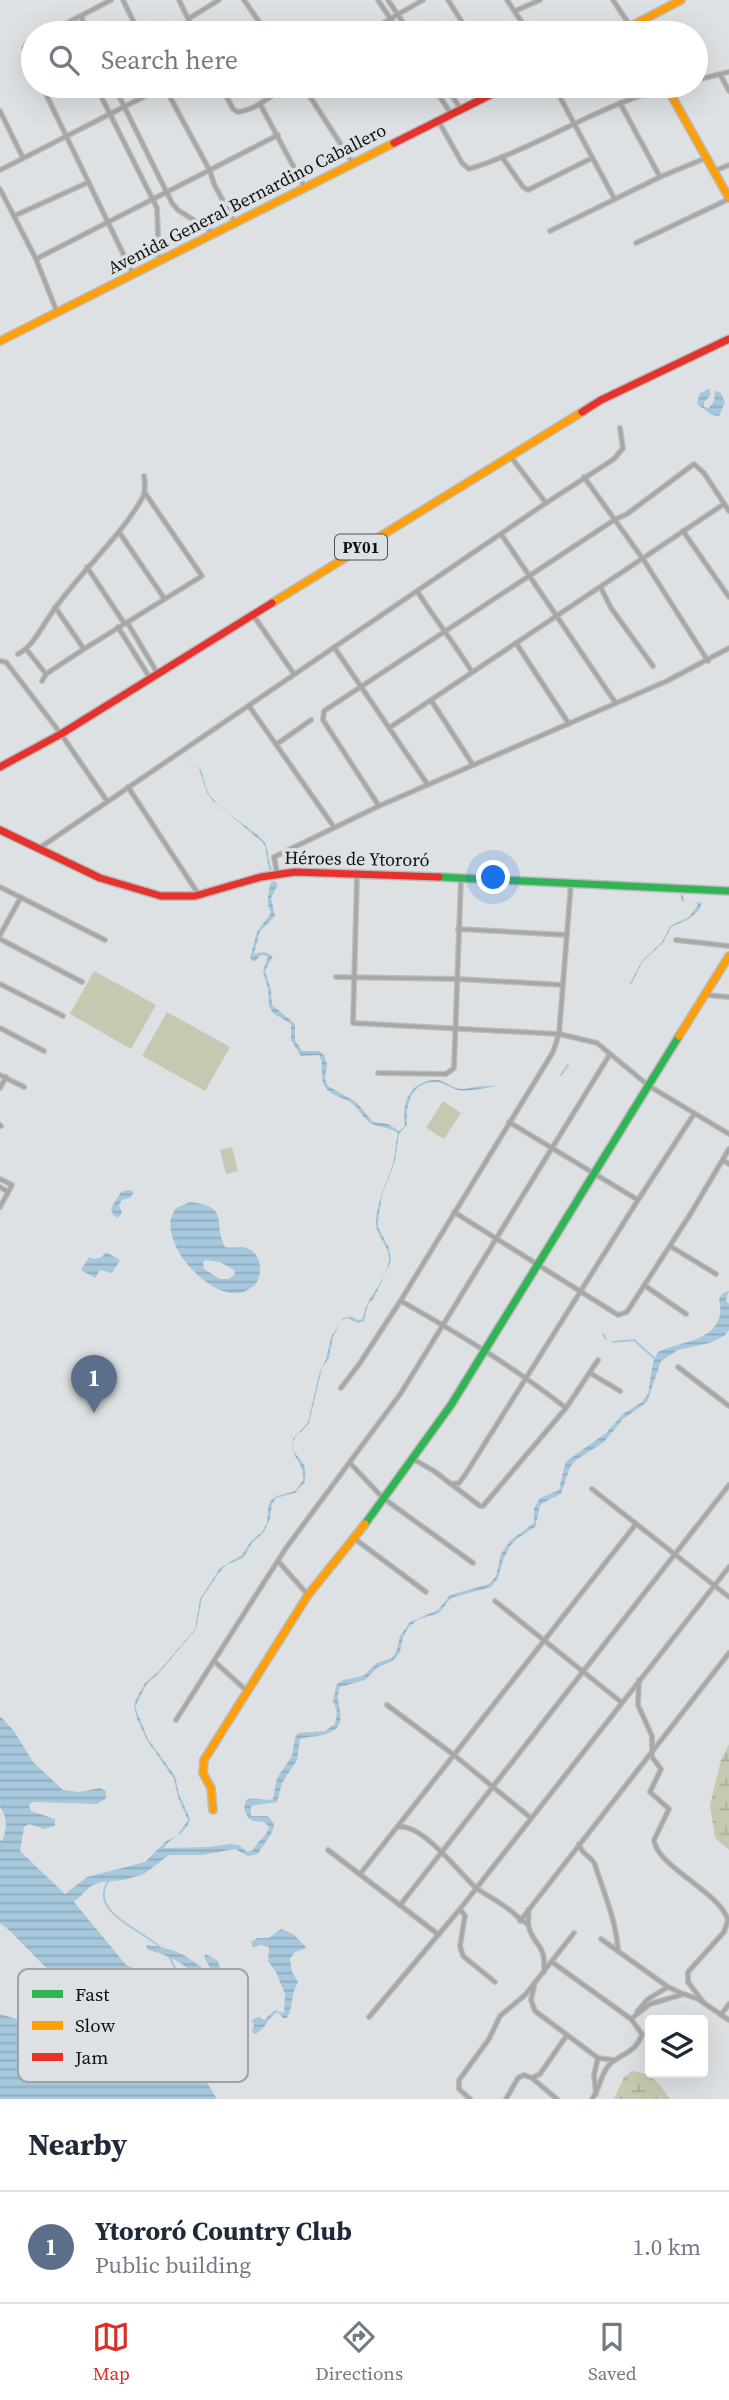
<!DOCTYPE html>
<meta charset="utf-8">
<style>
:root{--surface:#fff;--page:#f2f2f3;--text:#1f2937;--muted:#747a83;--line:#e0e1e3;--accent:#d93025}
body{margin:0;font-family:"Source Serif 4",serif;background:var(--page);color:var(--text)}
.controls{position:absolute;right:21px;bottom:21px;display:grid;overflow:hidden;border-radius:7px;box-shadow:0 7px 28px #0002}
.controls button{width:63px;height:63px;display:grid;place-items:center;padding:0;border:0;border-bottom:2px solid var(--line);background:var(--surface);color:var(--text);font:35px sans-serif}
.you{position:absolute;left:494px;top:878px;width:24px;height:24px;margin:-18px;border:5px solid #fff;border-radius:50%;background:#1a73e8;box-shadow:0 0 0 10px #1a73e833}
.badge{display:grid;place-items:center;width:46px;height:46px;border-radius:50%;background:var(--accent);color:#fff;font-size:23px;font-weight:700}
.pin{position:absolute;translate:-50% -58px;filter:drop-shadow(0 2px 4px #0008)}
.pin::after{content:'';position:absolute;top:37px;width:24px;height:21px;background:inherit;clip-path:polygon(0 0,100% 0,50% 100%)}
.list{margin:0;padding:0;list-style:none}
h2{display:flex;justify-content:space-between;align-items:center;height:91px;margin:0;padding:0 28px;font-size:30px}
h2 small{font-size:23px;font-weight:400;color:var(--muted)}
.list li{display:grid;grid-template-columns:46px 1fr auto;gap:21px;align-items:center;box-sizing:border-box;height:112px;padding:0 28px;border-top:2px solid var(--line)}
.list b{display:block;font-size:26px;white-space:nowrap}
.list p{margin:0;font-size:23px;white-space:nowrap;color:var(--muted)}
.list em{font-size:23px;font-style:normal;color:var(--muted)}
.icon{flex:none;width:38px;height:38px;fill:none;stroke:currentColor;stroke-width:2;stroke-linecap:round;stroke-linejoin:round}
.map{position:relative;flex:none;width:729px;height:2099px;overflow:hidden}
.search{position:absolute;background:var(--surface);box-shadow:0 7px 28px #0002;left:21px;right:21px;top:21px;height:77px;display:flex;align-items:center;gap:18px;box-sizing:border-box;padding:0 24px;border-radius:38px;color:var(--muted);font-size:26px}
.sheet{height:203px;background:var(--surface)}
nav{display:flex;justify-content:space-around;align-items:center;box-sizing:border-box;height:98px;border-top:2px solid var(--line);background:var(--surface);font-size:19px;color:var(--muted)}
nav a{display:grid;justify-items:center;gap:4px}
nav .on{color:var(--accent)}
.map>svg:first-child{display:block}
.wetland{fill:url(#wetland-marsh)}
.pitch{fill:#c6c9b1}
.water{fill:url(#water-rules);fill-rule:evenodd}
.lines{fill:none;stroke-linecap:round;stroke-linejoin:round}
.stream{stroke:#a6c7dc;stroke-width:2}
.street-casing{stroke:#babcbd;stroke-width:6}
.fast-casing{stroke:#babcbd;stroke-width:10}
.slow-casing{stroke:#babcbd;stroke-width:10}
.jam-casing{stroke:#babcbd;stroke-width:10}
.street{stroke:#a7a7a7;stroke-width:3.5}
.fast{stroke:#30b455;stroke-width:7}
.slow{stroke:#ff9f0a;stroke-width:7}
.jam{stroke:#e5322d;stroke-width:7}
.labels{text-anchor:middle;stroke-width:7;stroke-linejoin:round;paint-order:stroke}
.shield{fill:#dde1e4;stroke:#4e4f51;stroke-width:2}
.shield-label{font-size:16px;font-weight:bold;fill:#101112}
.street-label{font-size:18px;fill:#101112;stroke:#dde1e4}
.key{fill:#dde1e4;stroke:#a0a3a5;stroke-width:2}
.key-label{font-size:19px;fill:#101112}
</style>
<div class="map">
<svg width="729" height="2099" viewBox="0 0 729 2099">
<defs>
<pattern id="wetland-marsh" width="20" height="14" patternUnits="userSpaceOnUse" patternTransform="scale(1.75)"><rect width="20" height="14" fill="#c6c9b1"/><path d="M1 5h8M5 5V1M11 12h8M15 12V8" fill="none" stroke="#a9ac97"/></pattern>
<pattern id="water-rules" width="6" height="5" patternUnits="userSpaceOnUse" patternTransform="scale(1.75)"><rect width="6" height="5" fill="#a6c7dc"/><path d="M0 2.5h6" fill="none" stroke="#8eaabc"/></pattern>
</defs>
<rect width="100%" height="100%" fill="#dee1e3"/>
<!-- wetland -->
<g class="wetland">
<path d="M729,1744V1850L715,1838L710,1805L721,1760Z"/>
<path d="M632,2071C652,2073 659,2083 670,2099H614L624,2077Z"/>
</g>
<!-- pitch -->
<g class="pitch">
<path d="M94,971L156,1005L131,1049L70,1014Z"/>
<path d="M167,1012L230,1047L205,1091L142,1056Z"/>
<path d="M443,1101L461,1113L444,1139L426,1128Z"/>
<path d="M232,1147L238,1171L226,1174L220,1150Z"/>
</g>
<!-- water -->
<g class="water">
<path d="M709,389L711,395L704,402V407L709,408L714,401L715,391L720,392L725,402L719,416L712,415L697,404L700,393Z"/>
<path d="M177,760L200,768C204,776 204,786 209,794C222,813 247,824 264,841C269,849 267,860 272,869L269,870L265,846L262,842L211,799L206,791L199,768Z"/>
<path d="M275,881L278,884L271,898L275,916L260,931L254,954L264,952L273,956L265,971L271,990L272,1005L295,1024V1040L302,1051H319L324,1055L327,1064L325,1079L328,1086L356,1102L373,1122L388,1124L399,1131L405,1126C401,1103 410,1079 438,1080C447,1081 454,1090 464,1089C474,1087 486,1085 496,1086C484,1088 469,1092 458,1090C450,1088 444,1083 437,1082C410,1082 406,1104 407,1125L399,1134L395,1161L382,1195L378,1221V1227L389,1248L391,1261L374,1298L368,1304L364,1321L358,1323L347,1318L341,1321L333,1337L329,1358L322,1368L309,1423C306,1429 297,1433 294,1440C289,1452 299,1455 304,1465C306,1470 305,1477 305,1482L295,1493L276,1498L272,1504L270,1519L264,1532L252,1543L243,1558L226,1565L218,1574L202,1598L196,1629L159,1673L146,1685L135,1707L148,1739L175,1776L179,1794L190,1819C187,1834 170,1837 164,1848L208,1847L230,1844L239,1845L247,1852L252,1851C257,1842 267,1836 269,1827L264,1822L253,1821L248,1818L244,1808L246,1800C255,1796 263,1802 273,1799L277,1778L292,1756L295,1738L298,1733L325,1731L335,1724L337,1712L333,1700L337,1684L343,1680L363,1676L377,1663L392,1658L397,1650L400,1636L410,1622L438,1610L450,1595L489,1584L496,1576L501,1554L510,1541L534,1523V1508L540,1498L559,1490L565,1464L568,1460L606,1433L623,1414L642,1402L648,1394L653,1362L658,1352C679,1340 729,1343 719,1298L723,1293L729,1291L726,1300L729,1304V1330L724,1336L709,1343L678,1350L661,1361L647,1402L623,1419L604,1442L576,1460L570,1467L561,1494C532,1509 544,1498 535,1527L518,1538L510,1546L503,1560L498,1578L491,1587L451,1598L439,1613L417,1620L409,1627L403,1637L400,1652L393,1661L378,1667L365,1680L340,1687C332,1703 352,1723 329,1733C320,1737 310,1736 300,1739L297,1760L282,1783L277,1802L251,1806V1816H268L274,1824C274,1834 263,1844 258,1854L248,1856L235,1849L202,1855H169L144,1874L124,1880L101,1882L91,1886L74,1902L126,1965L157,1978L181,1980L194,1990L199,1985C193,1965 167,1955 148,1950L146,1945C178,1949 184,1954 209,1973L210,1968L204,1957L206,1954L218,1961C220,1969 223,1976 224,1984C229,2010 214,2028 189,2010L170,2016L174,2029L217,2099H0V2014L54,2030L78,2034L71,1999L61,1983L9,1930L0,1923V1840L2,1841C7,1829 8,1817 0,1807V1716L14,1731L33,1762L63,1790L79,1792L100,1788L106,1791V1798L97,1804L32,1802L29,1806L31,1811L55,1819V1826L44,1829L29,1824L24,1827L20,1851L65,1894L87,1877L145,1862L166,1841L177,1836L188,1820L178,1797L174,1779L147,1740L137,1719L134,1706L136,1699L145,1683L159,1671L195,1629L200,1599L220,1568L242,1555L251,1541L262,1532L267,1523L268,1507L271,1500L277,1496L295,1491L303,1480C305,1461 289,1459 293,1439L308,1422L319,1374L326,1359L331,1337L343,1318L352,1317L358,1320L363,1319C365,1297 387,1282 389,1259C390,1247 376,1236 376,1224C376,1202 386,1185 392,1166C396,1155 395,1144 398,1133C389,1127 381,1128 372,1124C364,1120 360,1110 353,1104C344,1097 332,1097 325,1087C319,1077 325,1065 319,1055L301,1056L291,1040V1024L273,1013L269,1006L268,989L263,971L268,956L261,955L254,962L250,958L257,932L271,913C266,903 268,892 271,882Z"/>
<path d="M681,892L685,901L702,903L699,910L689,919L671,927L663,943L643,961L632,983L629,985L642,961L662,942L670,926L689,917L698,905L695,902L681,901Z"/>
<path d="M129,1190L134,1192L130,1198L122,1200L119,1205L122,1213L118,1218L113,1215L111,1208L121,1192Z"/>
<path d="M190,1202C231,1207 212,1221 225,1247C233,1249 242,1245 251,1250C257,1254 260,1262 260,1269C260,1277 258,1283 251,1288C225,1307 188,1270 177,1249C171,1235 166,1222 176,1208ZM205,1260L220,1262L234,1270L235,1274L229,1279H220L204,1269L203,1263Z"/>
<path d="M106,1252L120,1260L112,1273L100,1270L95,1278L81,1270L89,1257L94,1259L102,1257Z"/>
<path d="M281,1929L293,1934L306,1947L304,1949L295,1952L290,1959L292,1972L298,1982C290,1996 294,2005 287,2018H283L278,2012C267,2017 266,2030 255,2034L252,2032L254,2024L251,2020L259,2017L264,2020L275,2010L284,2013L285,1994L276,1972L268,1961L269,1947L261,1945L253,1947L251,1942L257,1938H269Z"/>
</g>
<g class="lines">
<!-- stream -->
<g class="stream">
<path d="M561,1075L568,1065"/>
<path d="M603,1334L606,1339"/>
<path d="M613,1342L634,1340L655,1359"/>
<path d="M109,1880C86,1912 144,1930 162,1949"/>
<path d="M170,1958L175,1968L174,1979"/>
<path d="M632,2099V2098"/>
</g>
<defs>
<g id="street">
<path d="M123,0L139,33"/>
<path d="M179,0L195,33"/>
<path d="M244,0L267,33"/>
<path d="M378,0L400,33"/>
<path d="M388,0L410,33"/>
<path d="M448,0L469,33"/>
<path d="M507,0L529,33"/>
<path d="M613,0L631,27"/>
<path d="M515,11L540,0"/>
<path d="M81,17L89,33"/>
<path d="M188,19L219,0"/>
<path d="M66,25L70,33"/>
<path d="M48,33L111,0"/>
<path d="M366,33L423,0"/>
<path d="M33,41L26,44L24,48L33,69"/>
<path d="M720,74L729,91"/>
<path d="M696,80L729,72"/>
<path d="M42,86L133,274"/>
<path d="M96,86L157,208L159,261"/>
<path d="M114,86L172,203L178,210L214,233"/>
<path d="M164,86L210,171L214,184L235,223"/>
<path d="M221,86L233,109L238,112C255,110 271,96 286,86"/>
<path d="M303,86L353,163"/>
<path d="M433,86L451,114"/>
<path d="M445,86L461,109"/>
<path d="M554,86L614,198"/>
<path d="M171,98L175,86"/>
<path d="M620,103L660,177"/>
<path d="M260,104L305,188"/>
<path d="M0,111L23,158"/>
<path d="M439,122L462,163L469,169C540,147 601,103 673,86"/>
<path d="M502,157L523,187L528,190L592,158"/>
<path d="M0,170L165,86"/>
<path d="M714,171L729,165"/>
<path d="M0,189L36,259L57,312"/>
<path d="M14,216L89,182"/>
<path d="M550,231L660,177L706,158"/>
<path d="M636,243L729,199"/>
<path d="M36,259L278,135"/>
<path d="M511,457L546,503"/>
<path d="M584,477L643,559L708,661"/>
<path d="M683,531L729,597"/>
<path d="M119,532L164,598"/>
<path d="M501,534L615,702"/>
<path d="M87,567L124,623"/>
<path d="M601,588L611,608L653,666"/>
<path d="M417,591C435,619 454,643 472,672"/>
<path d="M55,607L84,649"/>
<path d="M253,615L294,674"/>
<path d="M127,622L158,674"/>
<path d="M118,627L150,678"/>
<path d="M516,643L569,724"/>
<path d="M334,647L428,785"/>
<path d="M27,650L46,674"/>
<path d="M18,654C32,647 40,630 49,617C77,574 118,541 143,497C146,490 145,483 144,476"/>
<path d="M0,661L6,662L61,734L107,801"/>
<path d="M42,681L46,674L84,649L202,576L145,493"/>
<path d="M431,700L473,765"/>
<path d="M249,706L334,827"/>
<path d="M389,728L724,504"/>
<path d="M277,744L311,720"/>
<path d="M128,787L199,895"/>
<path d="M379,806L323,720L324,711L614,520L627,514L694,464L704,473L729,511"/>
<path d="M38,849L546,503L614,459L623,448L620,428"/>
<path d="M277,873L274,857L379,806L667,681L729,648"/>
<path d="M357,876L353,1023L559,1034L597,1043L649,1086L729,1134"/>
<path d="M0,887L105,940"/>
<path d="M458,929L567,935"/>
<path d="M0,935L21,897"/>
<path d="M0,939L82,982"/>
<path d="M676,940L729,946"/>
<path d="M336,977L458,979L563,985"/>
<path d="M0,984L63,1016"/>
<path d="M706,995L729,997"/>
<path d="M0,1028L44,1051"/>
<path d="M378,1073L446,1074L454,1068L461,878"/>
<path d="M0,1075L24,1087"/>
<path d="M0,1088L6,1077"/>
<path d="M0,1125L1,1126"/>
<path d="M723,1160L729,1164"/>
<path d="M0,1179L12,1185L0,1207"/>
<path d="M0,1187L8,1192"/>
<path d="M638,1200L694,1114"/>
<path d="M454,1212L618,1315L627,1312L691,1213L729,1149"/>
<path d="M670,1246L716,1274"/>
<path d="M644,1285L686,1314"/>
<path d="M401,1301C459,1334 514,1367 566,1408"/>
<path d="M678,1367L729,1406"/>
<path d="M590,1373L620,1391"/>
<path d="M341,1388L360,1363L401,1300L553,1052L559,1034L571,883"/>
<path d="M413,1459L434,1471L480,1506H483L566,1408L598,1360"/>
<path d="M350,1463L383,1498L473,1563"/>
<path d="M451,1484L459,1483L465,1475L638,1200L509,1122"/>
<path d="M592,1489L729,1597"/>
<path d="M355,1539L426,1592"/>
<path d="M278,1561L308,1595"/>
<path d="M495,1601L621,1702"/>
<path d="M214,1661L248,1692"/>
<path d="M639,1680L638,1705L652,1736V1757L661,1769L650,1792L669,1809L654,1840C657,1867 719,1891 728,1920L724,1932L688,1972V1982L704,2003"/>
<path d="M387,1705L454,1755L531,1818"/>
<path d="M176,1720L286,1548L401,1393L610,1054"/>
<path d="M399,1827C422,1824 458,1871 475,1887C485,1895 497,1900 507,1908C515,1913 519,1920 528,1924C533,1948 546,1940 544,1972"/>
<path d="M579,1844C581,1855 592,1856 595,1865C604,1893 616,1920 618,1950"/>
<path d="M328,1850L439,1935"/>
<path d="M360,1874L636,1524"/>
<path d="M401,1904L729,1485"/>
<path d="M460,1909L465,1916L460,1946L463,1956L495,1982"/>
<path d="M520,1921L729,1653"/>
<path d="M528,1924L529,1909"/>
<path d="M601,1939L668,1987"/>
<path d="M552,1962L631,2019L642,2034C636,2053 622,2053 610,2064C601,2072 600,2089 592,2099"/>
<path d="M534,1986L531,2000L535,2011L598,2058L614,2060"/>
<path d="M637,2012L648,1999L668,1987L681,1993"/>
<path d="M721,2015L729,2004"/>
<path d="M369,2017L460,1909L729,1567"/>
<path d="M631,2019L650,2004L684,1994L698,1999L729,2020"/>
<path d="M532,2078L540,2074L567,2035"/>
<path d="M596,2094L594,2075L598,2058"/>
<path d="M470,2099L459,2089V2080L489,2039L500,2016L525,1995L574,1933"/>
<path d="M506,2099L518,2078L524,2075L532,2078L557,2099"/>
</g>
<g id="fast">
<path d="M439,877L729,891"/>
<path d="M365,1524L451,1405L679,1036"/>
</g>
<g id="slow">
<path d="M618,33L681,0"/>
<path d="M666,86L729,198"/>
<path d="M0,341L394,143"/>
<path d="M272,603L582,412"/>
<path d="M679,1036L729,956"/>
<path d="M213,1810L211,1788L203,1773L204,1760L308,1595L365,1524"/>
</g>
<g id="jam">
<path d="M394,143L508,86"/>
<path d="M582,412L601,400L729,339"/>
<path d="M0,767L61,734L272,603"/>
<path d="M0,830L100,878L161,896H195L261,877L295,872L439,877"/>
</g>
</defs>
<!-- street casing -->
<use href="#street" class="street-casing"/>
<!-- fast casing -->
<use href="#fast" class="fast-casing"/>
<!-- slow casing -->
<use href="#slow" class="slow-casing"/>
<!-- jam casing -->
<use href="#jam" class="jam-casing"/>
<!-- street -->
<use href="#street" class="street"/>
<!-- fast -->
<use href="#fast" class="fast"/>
<!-- slow -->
<use href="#slow" class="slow"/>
<!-- jam -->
<use href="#jam" class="jam"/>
</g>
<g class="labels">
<!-- shield labels -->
<rect class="shield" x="335" y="534.5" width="52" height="25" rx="5"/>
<g class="shield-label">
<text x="361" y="553">PY01</text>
</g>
<!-- street labels -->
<g class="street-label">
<text transform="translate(247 199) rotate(-27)" y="6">Avenida General Bernardino Caballero</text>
<text transform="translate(357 859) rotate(1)" y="6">Héroes de Ytororó</text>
</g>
</g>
<!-- legend -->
<rect x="18" y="1969" width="230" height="113" rx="10" class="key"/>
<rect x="32" y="1990" width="31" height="8" fill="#30b455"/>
<rect x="32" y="2021" width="31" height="9" fill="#ff9f0a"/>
<rect x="32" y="2053" width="31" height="8" fill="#e5322d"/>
<g class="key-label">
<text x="75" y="2001">Fast</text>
<text x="75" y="2032">Slow</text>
<text x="75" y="2064">Jam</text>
</g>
</svg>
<div class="controls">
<button><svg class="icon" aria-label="layers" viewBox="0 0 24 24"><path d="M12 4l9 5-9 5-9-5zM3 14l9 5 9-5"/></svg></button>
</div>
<div class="you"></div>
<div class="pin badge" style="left:94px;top:1413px;background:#5c6f8a">1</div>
<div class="search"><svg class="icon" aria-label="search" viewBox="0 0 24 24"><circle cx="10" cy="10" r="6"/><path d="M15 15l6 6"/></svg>Search here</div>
</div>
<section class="sheet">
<h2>Nearby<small></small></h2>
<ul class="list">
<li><span class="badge" style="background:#5c6f8a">1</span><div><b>Ytororó Country Club</b><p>Public building</p></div><em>1.0 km</em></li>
</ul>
</section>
<nav>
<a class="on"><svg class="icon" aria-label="map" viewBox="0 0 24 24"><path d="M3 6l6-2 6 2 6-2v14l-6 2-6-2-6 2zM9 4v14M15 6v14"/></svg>Map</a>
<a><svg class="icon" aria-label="directions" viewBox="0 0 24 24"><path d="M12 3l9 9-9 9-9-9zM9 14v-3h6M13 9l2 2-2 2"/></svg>Directions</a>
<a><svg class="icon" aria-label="saved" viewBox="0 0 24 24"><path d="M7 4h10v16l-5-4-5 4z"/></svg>Saved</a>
</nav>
